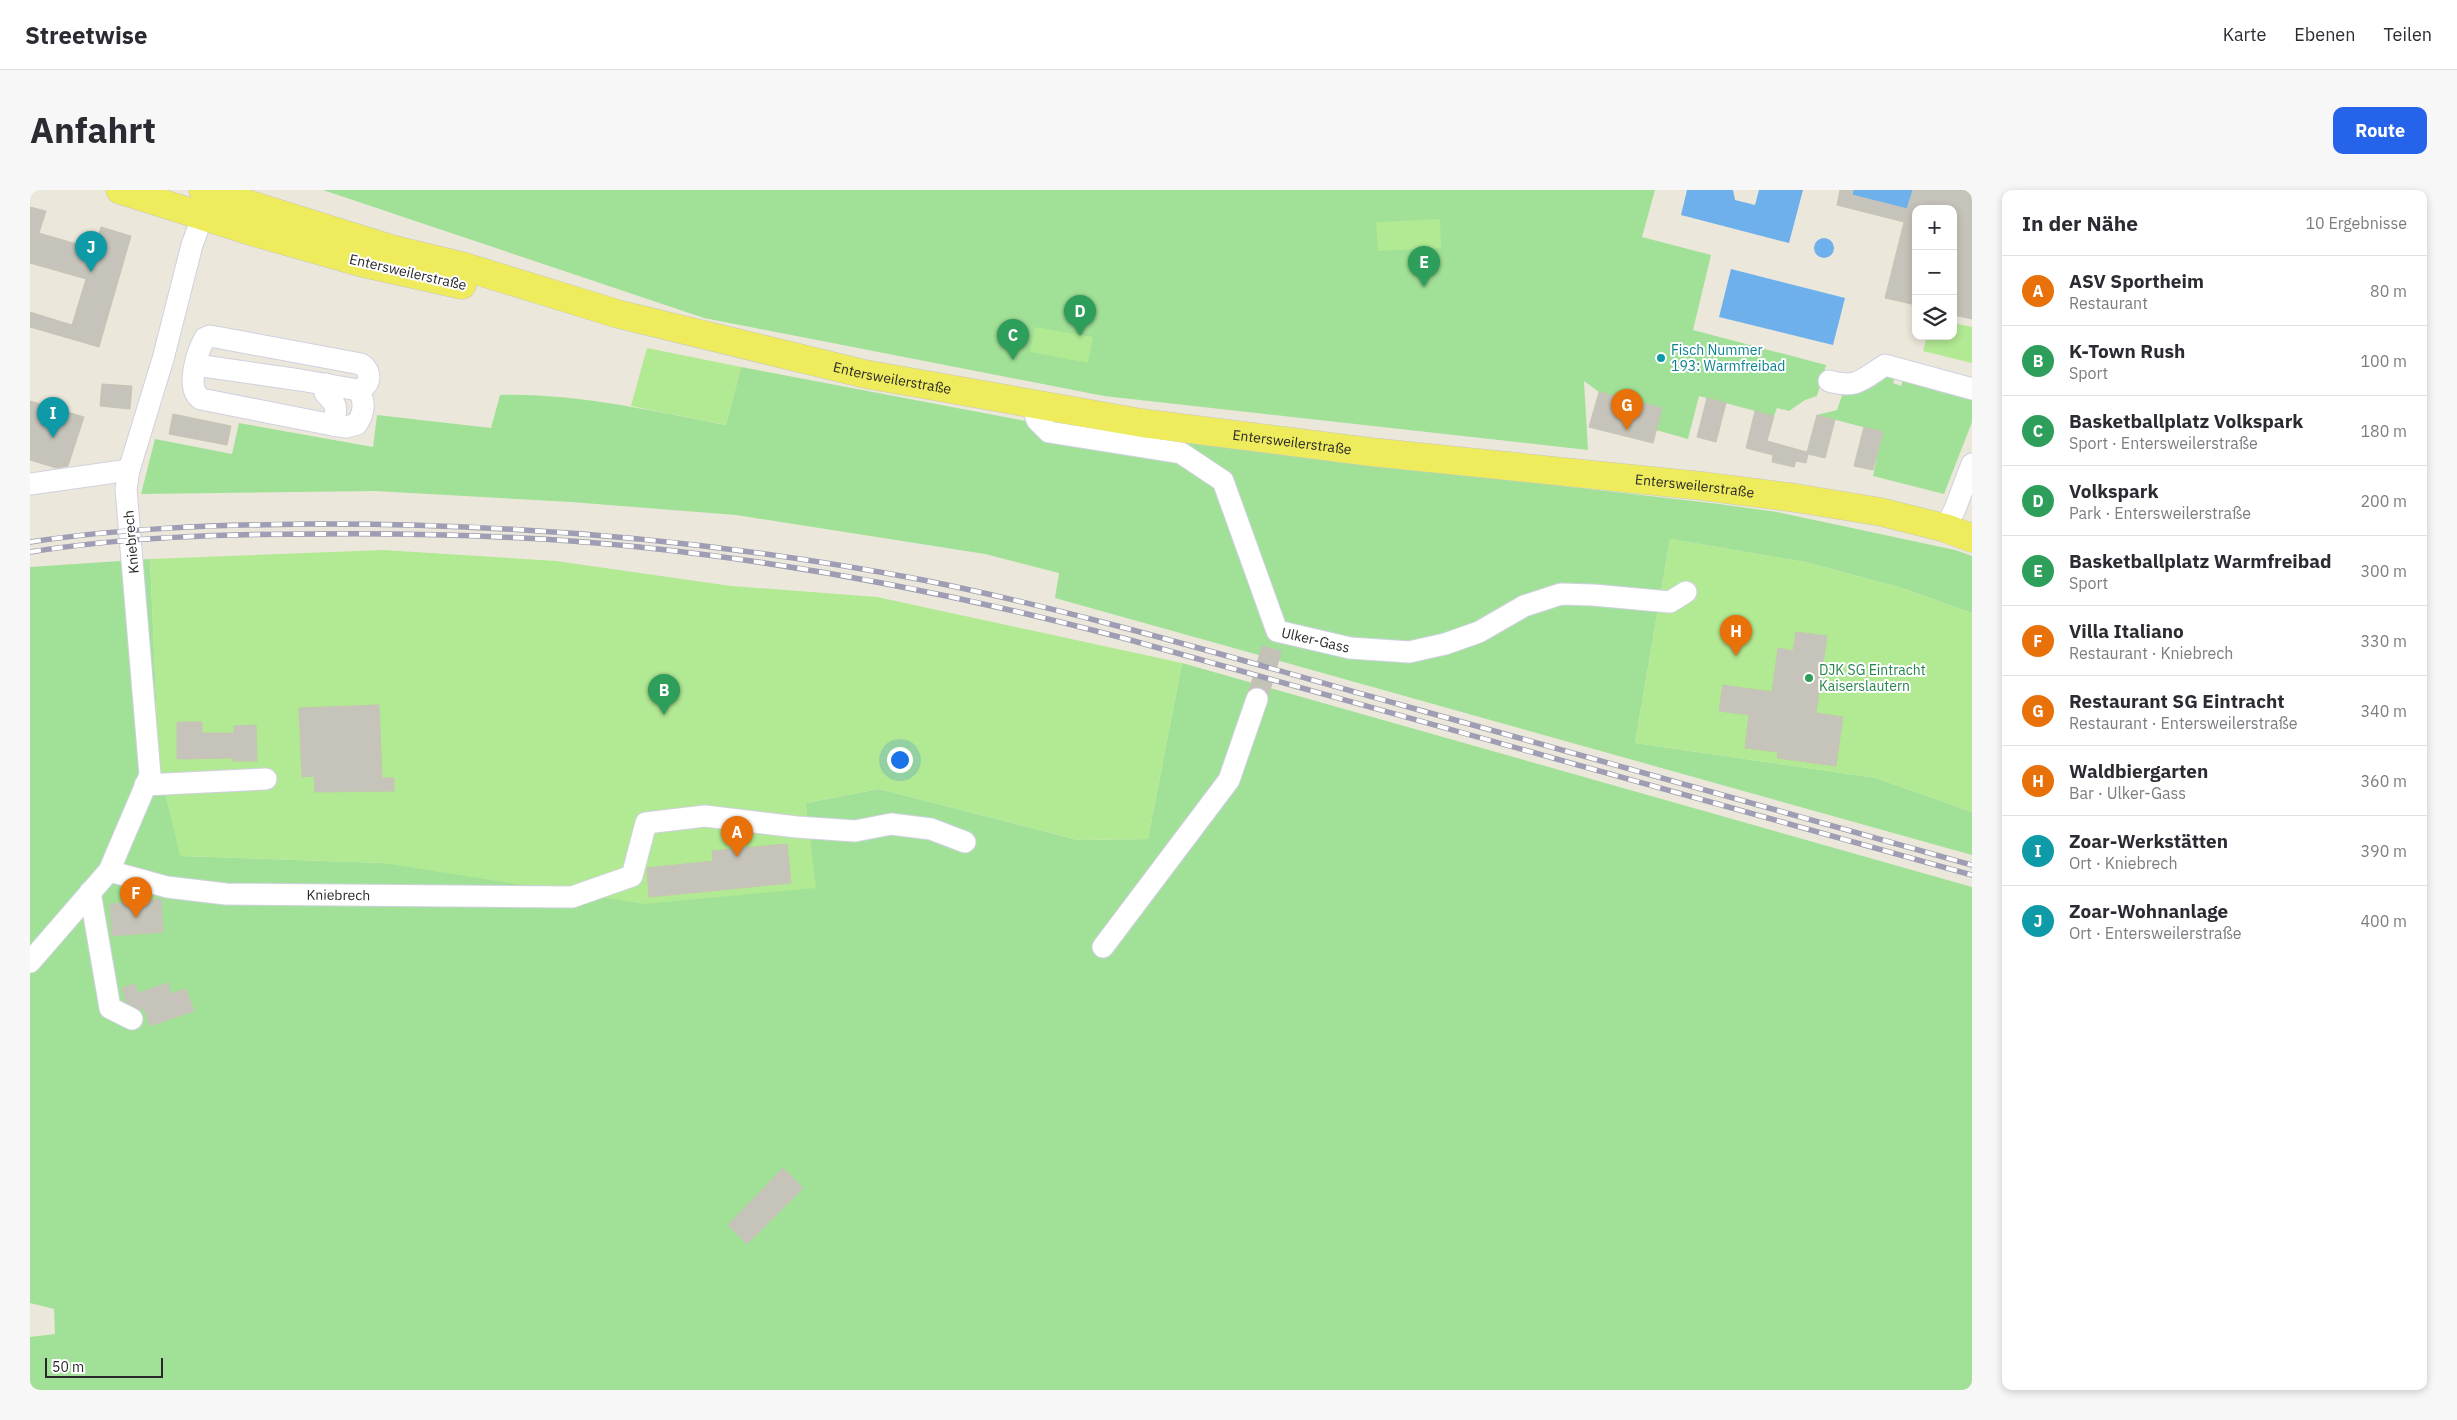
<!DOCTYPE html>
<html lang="de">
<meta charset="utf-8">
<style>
:root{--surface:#fff;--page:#f7f7f7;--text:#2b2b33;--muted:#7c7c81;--line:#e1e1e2;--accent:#2563eb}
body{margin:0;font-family:"IBM Plex Sans",sans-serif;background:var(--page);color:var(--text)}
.controls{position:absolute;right:15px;top:15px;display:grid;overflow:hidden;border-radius:10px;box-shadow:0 2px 8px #0003}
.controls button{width:45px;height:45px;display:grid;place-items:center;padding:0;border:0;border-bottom:1px solid var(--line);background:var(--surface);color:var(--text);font:25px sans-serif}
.scale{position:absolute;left:15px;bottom:12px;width:118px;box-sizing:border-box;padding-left:5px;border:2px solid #292929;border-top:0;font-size:14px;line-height:18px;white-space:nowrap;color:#292929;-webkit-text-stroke:4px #fff;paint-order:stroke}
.you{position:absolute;left:869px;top:569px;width:18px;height:18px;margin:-12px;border:4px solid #fff;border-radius:50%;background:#1a73e8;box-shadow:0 0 0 8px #1a73e833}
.badge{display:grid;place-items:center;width:32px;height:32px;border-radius:50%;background:var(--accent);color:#fff;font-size:16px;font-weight:700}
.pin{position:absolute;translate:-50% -41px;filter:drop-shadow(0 1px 2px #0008)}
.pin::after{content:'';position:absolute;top:26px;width:18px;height:15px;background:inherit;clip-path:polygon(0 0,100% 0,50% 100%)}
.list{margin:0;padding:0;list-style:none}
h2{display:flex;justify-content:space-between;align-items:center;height:65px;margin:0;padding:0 20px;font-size:21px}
h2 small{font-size:16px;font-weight:400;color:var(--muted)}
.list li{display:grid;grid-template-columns:32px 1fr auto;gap:15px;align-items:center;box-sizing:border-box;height:70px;padding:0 20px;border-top:1px solid var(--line)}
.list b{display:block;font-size:19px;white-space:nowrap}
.list p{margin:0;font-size:16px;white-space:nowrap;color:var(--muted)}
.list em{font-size:16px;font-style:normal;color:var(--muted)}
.icon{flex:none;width:28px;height:28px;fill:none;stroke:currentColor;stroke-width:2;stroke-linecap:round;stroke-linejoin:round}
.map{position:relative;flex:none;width:1942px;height:1200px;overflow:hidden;border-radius:10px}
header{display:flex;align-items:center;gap:30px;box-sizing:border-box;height:70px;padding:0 25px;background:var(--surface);border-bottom:1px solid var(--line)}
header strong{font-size:24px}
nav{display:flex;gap:28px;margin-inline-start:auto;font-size:18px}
.intro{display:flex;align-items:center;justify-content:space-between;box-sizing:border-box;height:120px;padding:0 30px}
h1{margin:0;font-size:35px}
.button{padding:12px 22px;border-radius:10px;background:var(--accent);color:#fff;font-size:18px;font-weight:700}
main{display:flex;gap:30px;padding:0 30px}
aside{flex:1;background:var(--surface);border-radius:10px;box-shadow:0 2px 8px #0003}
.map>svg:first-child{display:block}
.green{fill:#a1e197}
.pitch{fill:#b2e993}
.water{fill:#6eb0ec}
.building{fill:#c6c4ba;stroke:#c6c4b4}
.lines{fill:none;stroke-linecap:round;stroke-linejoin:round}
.minor-tunnel{stroke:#c4c1b7;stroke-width:21;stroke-dasharray:21 11;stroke-linecap:butt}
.minor-casing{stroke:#d0d0e2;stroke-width:23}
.major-casing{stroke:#c7c7c7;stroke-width:29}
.minor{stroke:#fff;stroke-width:21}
.major{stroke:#eeeb5c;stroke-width:28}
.rail-casing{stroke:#9f9db3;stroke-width:5.5}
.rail{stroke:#fff;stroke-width:4;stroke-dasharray:11;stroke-linecap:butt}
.culture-dot{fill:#0f9aa8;stroke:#fff;stroke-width:2}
.leisure-dot{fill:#2e9e5b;stroke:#fff;stroke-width:2}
.labels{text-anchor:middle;stroke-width:4;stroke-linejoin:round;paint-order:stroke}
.street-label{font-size:14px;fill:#292929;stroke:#fff}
.culture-label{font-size:14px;fill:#0d838f;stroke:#fff;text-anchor:start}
.leisure-label{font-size:14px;fill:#27864d;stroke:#fff;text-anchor:start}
</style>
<header>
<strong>Streetwise</strong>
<nav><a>Karte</a><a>Ebenen</a><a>Teilen</a></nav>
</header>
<div class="intro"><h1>Anfahrt</h1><a class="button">Route</a></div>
<main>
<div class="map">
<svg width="1942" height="1200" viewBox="0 0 1942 1200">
<rect width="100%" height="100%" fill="#ebe7da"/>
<!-- green -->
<g class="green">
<path d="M293,0H1625L1612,47L1681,65L1663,140L1796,175L1787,206L1775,210L1759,221L1747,218L1744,226L1669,206L1658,249L1626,240L1631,218L1569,202L1554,191L1558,260L1074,206L674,128Z"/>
<path d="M711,177L1038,239L1689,314L1747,322L1925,360L1942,366V423L1872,398L1775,372L1640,349L1605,553L1846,588L1942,622V665L1025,408L1029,383L955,364L706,325L541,312L345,301L111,304L125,249L202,264L209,233L343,257L347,225L461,238L470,205C544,203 623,221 696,235Z"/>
<path d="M1850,185L1865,188L1863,193L1871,196L1873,190L1942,208V232L1914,304L1843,286L1852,242L1787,225L1807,220L1813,203Z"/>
<path d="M120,369L129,577L151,666L353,673L776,613L849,599L1048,650L1118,649L1152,473L1942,697V1200H0V1147L25,1144L24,1119L0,1113V377Z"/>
</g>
<!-- pitch -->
<g class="pitch">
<path d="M1410,29L1411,58L1348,61L1346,32Z"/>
<path d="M1923,133L1942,137V173L1893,161L1897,146H1923Z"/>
<path d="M1005,137L1063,147L1058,173L1000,162Z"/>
<path d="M617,158L711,177L696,235L601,216Z"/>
<path d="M1640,349L1775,372L1872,398L1942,423V622L1846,588L1605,553Z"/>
<path d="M353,360L526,371L701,396L847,407L1152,473L1118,649L1048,650L849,599L776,613L786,698L614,714L353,673L150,666L129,577L120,369Z"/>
</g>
<!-- water -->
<g class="water">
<path d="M1657,0H1703L1705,10L1725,15L1729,0H1773L1759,53L1651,25Z"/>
<path d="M1823,0H1883L1878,19L1822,5Z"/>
<circle cx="1794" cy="58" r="10"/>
<path d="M1701,79L1815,108L1803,155L1689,127Z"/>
</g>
<!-- building -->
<g class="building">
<path d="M1810,0H1823L1822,5L1877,19L1883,0H1942V129L1923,125V19H1886V115L1855,108L1874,32L1807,15Z"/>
<path d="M0,17L16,21L9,43L64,59L71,37L101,46L69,157L0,137V122L42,135L56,89L0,73Z"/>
<path d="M72,194L102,196L100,219L70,216Z"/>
<path d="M1569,202L1632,218L1623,253L1559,237Z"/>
<path d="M1677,208L1696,213L1686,252L1667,247Z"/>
<path d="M0,211L54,227L38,276L26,278L0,270Z"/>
<path d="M1725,221L1744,226L1737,251L1777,262L1787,225L1805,230L1795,268L1778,264L1776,273L1766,271L1764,277L1742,272L1743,265L1716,258Z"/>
<path d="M143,224L201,236L197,255L139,244Z"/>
<path d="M1834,237L1853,242L1843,280L1824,276Z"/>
<path d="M1766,442L1797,446L1786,523L1813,527L1806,576L1747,568L1748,562L1715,558L1719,525L1689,521L1693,495L1742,502L1748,458L1763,461Z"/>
<path d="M349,515L352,588H364V601L285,602L284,586L272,587L269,518Z"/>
<path d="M147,532H172V543H204V536L226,535L227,571H203V568L147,569Z"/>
<path d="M757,654L761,693L619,707L617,678L683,671L682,661Z"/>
<path d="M131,709L133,742L82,746L80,714Z"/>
<path d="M138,793L141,804L156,799L164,821L120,836L114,818L110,820L96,812L92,798L105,794L108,803Z"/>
<path d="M753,978L773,998L717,1054L698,1035Z"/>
</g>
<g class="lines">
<!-- minor-tunnel -->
<path class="minor-tunnel" d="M1227,509L1247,441"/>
<defs>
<g id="minor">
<path d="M166,175L270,190L328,200C341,196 343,182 331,174L180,146L175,148C167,162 155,199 171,209L303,235L316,237L327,234C334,223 336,211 328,200"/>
<path d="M1799,191C1826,199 1832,190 1855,175L1942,199"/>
<path d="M296,194L295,203C308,217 307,215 303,235"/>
<path id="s1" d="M1002,215L1007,230L1019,242L1151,263L1193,291L1247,441L1320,458L1379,462L1415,454L1449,442L1494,416L1531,404L1563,405L1640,412L1656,402"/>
<path d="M0,294L99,280"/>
<path d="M1915,338L1925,319L1942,274"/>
<path d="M115,595L236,589"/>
<path id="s2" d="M79,681L137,697L196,704L542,707L602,686L616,633L675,626L767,637L825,641L861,634L901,639L935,652"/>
<path d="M60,702L80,818L102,829"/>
<path d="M1073,757L1199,590L1227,509"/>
<path d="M0,772L79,681L120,585L96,299L99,280L133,169L162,55L173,25"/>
</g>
<g id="major">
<path d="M90,0L220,41L333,73L432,95"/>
<path id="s3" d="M173,0L362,59L432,76L588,124L835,184L1112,233L1341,262L1672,296L1766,308L1851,322L1915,338L1942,348"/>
</g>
</defs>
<!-- minor casing -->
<use href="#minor" class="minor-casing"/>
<!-- major casing -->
<use href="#major" class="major-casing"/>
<!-- minor -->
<use href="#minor" class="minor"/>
<!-- major -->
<use href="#major" class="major"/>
<defs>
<g id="rail">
<path d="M0,352C91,338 186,335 279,334C485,333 690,351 893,390C1056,423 1216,472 1375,516C1564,569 1753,622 1942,675"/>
<path d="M0,362C94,347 193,344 288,344C394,343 502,346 609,357C773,374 934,406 1093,448L1942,685"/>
</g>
</defs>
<!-- rail casing -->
<use href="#rail" class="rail-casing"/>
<!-- rail -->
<use href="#rail" class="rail"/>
</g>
<!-- markers -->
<circle class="culture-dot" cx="1631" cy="168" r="5"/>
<circle class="leisure-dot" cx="1779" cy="488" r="5"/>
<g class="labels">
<!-- street labels -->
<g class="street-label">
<text transform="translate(378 82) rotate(13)" y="5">Entersweilerstraße</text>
<text dy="5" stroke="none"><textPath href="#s3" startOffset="715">Entersweilerstraße</textPath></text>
<text dy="5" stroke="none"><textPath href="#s3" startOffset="1120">Entersweilerstraße</textPath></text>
<text dy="5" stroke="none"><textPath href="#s3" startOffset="1525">Entersweilerstraße</textPath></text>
<text transform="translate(101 352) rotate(-95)" y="5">Kniebrech</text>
<text dy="5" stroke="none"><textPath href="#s1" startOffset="416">Ulker-Gass</textPath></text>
<text dy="5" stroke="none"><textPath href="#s2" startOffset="232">Kniebrech</textPath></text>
</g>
<!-- culture labels -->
<g class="culture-label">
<text x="1641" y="165">Fisch Nummer<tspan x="1641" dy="16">193: Warmfreibad</tspan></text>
</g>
<!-- leisure labels -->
<g class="leisure-label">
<text x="1789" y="485">DJK SG Eintracht<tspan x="1789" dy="16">Kaiserslautern</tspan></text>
</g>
</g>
</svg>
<div class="controls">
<button>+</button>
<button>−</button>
<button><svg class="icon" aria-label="layers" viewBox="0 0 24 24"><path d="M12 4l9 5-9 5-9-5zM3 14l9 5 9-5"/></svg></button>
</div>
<div class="scale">50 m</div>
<div class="you"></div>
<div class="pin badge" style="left:707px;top:667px;background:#e8710a">A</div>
<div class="pin badge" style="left:634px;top:525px;background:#2e9e5b">B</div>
<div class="pin badge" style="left:983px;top:170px;background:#2e9e5b">C</div>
<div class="pin badge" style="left:1050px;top:146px;background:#2e9e5b">D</div>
<div class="pin badge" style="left:1394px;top:97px;background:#2e9e5b">E</div>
<div class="pin badge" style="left:106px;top:728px;background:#e8710a">F</div>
<div class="pin badge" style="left:1597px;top:240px;background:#e8710a">G</div>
<div class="pin badge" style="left:1706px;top:466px;background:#e8710a">H</div>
<div class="pin badge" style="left:23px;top:248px;background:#0f9aa8">I</div>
<div class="pin badge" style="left:61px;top:82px;background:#0f9aa8">J</div>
</div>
<aside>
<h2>In der Nähe<small>10 Ergebnisse</small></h2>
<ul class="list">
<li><span class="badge" style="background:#e8710a">A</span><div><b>ASV Sportheim</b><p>Restaurant</p></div><em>80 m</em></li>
<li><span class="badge" style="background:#2e9e5b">B</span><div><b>K-Town Rush</b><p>Sport</p></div><em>100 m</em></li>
<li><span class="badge" style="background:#2e9e5b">C</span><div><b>Basketballplatz Volkspark</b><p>Sport · Entersweilerstraße</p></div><em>180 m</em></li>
<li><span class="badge" style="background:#2e9e5b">D</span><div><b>Volkspark</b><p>Park · Entersweilerstraße</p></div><em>200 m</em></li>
<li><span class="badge" style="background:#2e9e5b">E</span><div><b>Basketballplatz Warmfreibad</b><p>Sport</p></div><em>300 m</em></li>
<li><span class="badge" style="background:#e8710a">F</span><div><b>Villa Italiano</b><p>Restaurant · Kniebrech</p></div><em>330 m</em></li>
<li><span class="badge" style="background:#e8710a">G</span><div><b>Restaurant SG Eintracht</b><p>Restaurant · Entersweilerstraße</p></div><em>340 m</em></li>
<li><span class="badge" style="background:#e8710a">H</span><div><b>Waldbiergarten</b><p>Bar · Ulker-Gass</p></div><em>360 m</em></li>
<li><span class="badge" style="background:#0f9aa8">I</span><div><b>Zoar-Werkstätten</b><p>Ort · Kniebrech</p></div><em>390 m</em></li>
<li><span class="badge" style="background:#0f9aa8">J</span><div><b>Zoar-Wohnanlage</b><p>Ort · Entersweilerstraße</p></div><em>400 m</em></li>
</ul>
</aside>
</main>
